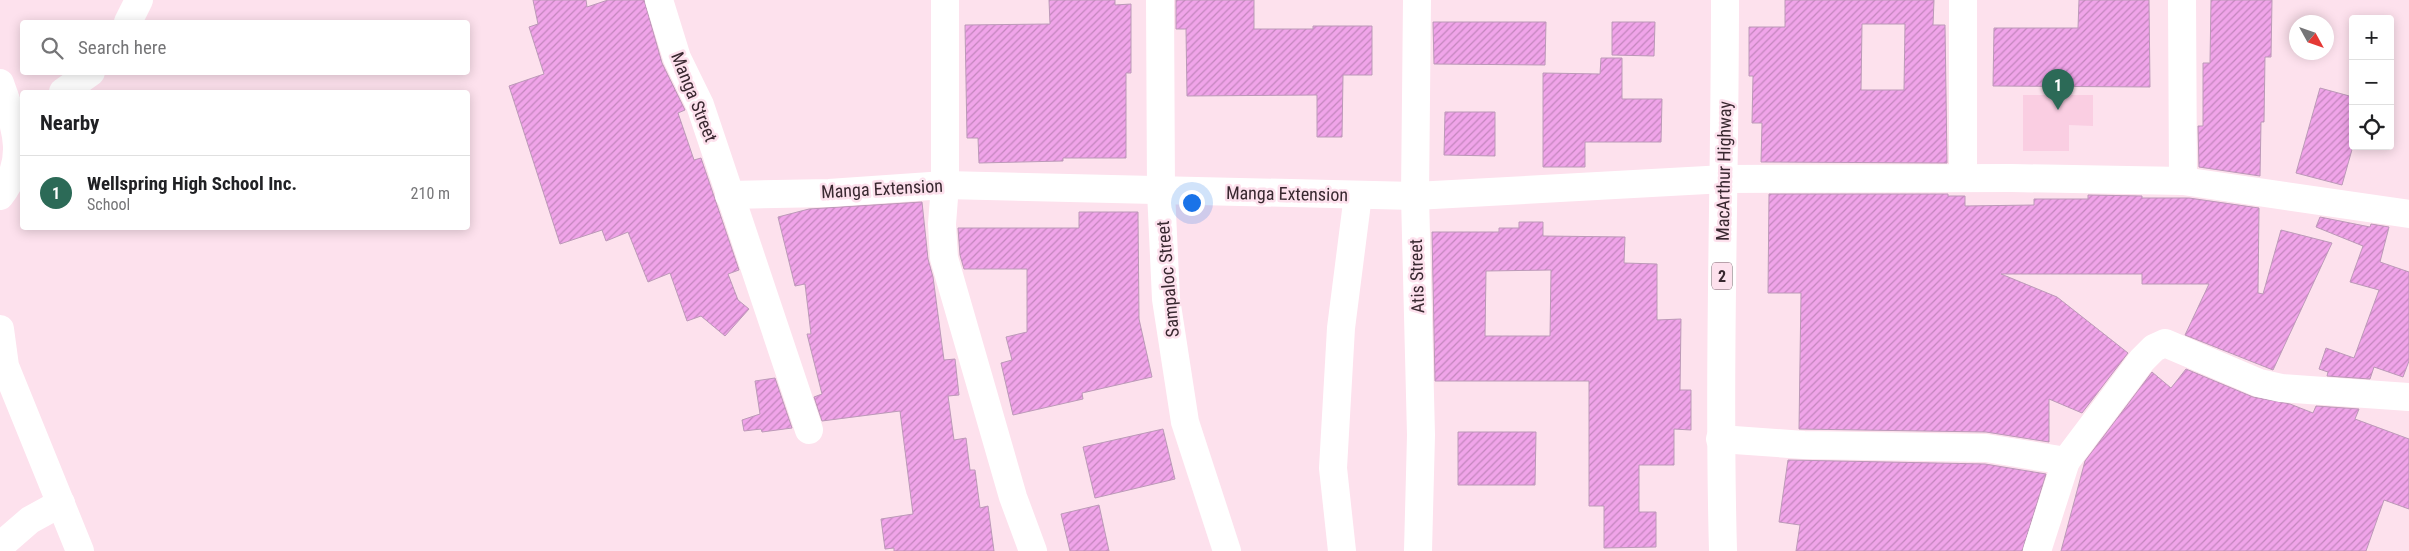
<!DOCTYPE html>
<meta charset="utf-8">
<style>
:root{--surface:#fff;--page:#f6f6f6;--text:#202124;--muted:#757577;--line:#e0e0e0;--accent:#2c6a57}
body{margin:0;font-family:"Roboto Condensed",sans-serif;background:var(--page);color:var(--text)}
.controls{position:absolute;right:15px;top:15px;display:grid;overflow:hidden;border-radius:5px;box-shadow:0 2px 12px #0003}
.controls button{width:45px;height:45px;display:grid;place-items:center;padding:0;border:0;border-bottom:1px solid var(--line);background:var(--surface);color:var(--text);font:25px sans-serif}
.compass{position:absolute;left:2289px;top:15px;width:45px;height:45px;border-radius:50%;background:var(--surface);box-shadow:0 2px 12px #0003;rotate:130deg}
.you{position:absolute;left:1191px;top:202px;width:18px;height:18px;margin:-12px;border:4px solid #fff;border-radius:50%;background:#1a73e8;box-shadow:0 0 0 8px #1a73e833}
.badge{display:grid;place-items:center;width:32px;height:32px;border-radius:50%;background:var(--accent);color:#fff;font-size:16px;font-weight:700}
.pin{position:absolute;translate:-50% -41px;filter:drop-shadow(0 1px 2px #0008)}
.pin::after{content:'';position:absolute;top:26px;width:18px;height:15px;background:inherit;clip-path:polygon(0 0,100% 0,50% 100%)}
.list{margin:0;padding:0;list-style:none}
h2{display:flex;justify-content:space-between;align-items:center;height:65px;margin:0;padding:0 20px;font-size:21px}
h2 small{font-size:16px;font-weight:400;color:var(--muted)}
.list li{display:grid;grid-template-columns:32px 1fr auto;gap:15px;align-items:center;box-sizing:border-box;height:75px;padding:0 20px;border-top:1px solid var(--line)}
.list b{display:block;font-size:19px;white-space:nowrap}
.list p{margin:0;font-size:16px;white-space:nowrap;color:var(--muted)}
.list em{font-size:16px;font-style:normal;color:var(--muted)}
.icon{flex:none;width:28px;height:28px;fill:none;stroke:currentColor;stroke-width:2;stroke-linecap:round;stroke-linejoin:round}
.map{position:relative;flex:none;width:2409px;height:551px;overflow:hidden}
.search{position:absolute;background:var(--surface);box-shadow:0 2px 12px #0003;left:20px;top:20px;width:450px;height:55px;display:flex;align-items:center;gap:12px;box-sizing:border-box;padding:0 18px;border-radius:5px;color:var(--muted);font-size:19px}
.panel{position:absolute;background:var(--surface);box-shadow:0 2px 12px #0003;left:20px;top:90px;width:450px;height:140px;border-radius:5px}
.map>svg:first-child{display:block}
.built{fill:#facee2}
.building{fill:url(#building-hatch);stroke:#bc99b8;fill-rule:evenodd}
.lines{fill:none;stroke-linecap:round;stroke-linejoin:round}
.minor{stroke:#fff;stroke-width:28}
.highway{stroke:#fff;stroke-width:28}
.labels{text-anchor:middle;stroke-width:5;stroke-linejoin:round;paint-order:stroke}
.shield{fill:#fde1ed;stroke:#746069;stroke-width:1}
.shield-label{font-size:16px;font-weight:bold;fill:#392830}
.street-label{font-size:18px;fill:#392830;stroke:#fde1ed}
</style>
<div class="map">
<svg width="2409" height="551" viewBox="0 0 2409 551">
<defs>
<pattern id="building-hatch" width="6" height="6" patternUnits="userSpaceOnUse" patternTransform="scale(1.25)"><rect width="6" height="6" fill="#f0a4e9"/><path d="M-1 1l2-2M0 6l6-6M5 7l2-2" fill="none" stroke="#c386bd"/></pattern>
</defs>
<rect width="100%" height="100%" fill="#fde1ed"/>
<!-- built -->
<path class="built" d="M2023,95H2093V126L2069,125V151H2023Z"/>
<!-- building -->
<g class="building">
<path d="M533,0H586L587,7L608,0H644L662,63L685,110L678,113L694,160L701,158L739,270L728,274L738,300L749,309L725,336L701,316L687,321L670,273L648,282L628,232L606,241L602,230L560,244L509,86L544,74L529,27L538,24Z"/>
<path d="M1049,0H1115V5L1131,4V73H1126V158H1063V161L979,163L978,138H967L965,25L1050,24Z"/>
<path d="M1176,0H1254V29H1313V26H1372V75H1343L1342,137H1317V95L1187,96L1186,29H1176Z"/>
<path d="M1785,0H1934L1933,25H1945L1947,163L1761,162L1762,123H1752L1753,76H1749V27H1785ZM1862,24H1905L1904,90H1861Z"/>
<path d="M2079,0H2149L2150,87L1993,86L1994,28H2078Z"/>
<path d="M2211,0H2272L2271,57H2265L2264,122H2261L2260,176L2199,167L2198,126H2203V63H2210Z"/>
<path d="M1433,22H1546L1545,65L1434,64Z"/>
<path d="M1612,22H1655L1654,56L1612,55Z"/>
<path d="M1601,58H1622V99H1662L1661,142H1585V167H1543V73L1600,74Z"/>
<path d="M2320,88L2353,97V146L2342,185L2296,173Z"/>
<path d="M1445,112H1495V156L1444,155Z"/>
<path d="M1769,194H1948V196H1965V206L2034,205V199H2088V195L2142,196V198H2189L2259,208L2258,293L2263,294L2281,230L2332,243L2273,370L2185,335L2209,284H2142V274H2001L2057,297L2128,353L2082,413L2049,399V442L1986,432L1799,429L1801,293H1768Z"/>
<path d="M922,202L928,259L933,277L944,360L955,359L959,395L948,396L954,440L966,438L970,470H975L980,508L988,506L994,551H894V548L885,549L881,519L913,514L900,411L822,421L814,397L822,394L807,334H811L805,284L795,286L778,217L809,209Z"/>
<path d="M1079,212H1138L1139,319L1152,377L1082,393L1083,399L1013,415L1001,363L1012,360L1006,337L1027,332V269H964L960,255L958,228H1079Z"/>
<path d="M2320,217L2370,227L2371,224L2389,227L2380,262L2409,272V361L2403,377L2374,367L2370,379L2327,376L2328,372L2319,369L2326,348L2354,358L2379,290L2350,282L2363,246L2316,227Z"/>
<path d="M1519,222H1543V236L1625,237L1624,263L1657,264V320L1681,319L1680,390H1691V430L1674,429V465H1639V512H1656V547L1604,548V506H1589V381H1435L1432,232H1499V228H1519ZM1551,270L1550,336H1485L1486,271Z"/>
<path d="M2186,369L2253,397L2290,404L2313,413L2316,406L2359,409L2355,419L2409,439V509L2384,500L2366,551H2061L2085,461L2152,372L2171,388Z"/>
<path d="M775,378L792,428L762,432L761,429L744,431L742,420L760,414L755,381Z"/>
<path d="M1163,429L1175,479L1095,498L1083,447Z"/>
<path d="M1458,432H1536L1535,485H1458Z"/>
<path d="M1788,460L1985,464L2046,474L2022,551H1796L1800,525L1779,522Z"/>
<path d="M1099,505L1109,551H1070L1061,514Z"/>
</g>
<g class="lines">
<!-- minor -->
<g class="minor">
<path d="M659,0L677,58L700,105L809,430"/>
<path d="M945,0V185L942,224L944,258L1013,497L1033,551"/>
<path d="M1160,0L1161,191L1166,299L1185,422L1227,551"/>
<path d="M1417,0L1415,196L1421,435L1418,551"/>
<path d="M2182,0L2183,181"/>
<path d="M128,22L139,0"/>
<path d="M0,83C14,124 30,157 0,196"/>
<path d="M63,92L91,72"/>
<path d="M1963,177V0"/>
<path d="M729,195L829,193L945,185L1415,196L1725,179L2012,178L2183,181L2409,214"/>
<path d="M0,329L5,366L80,551"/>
<path d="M1720,439L1804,445L1986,448L2066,461L2037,551"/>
<path d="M2066,461L2142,360L2154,348L2165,343L2259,383L2281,388L2409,397"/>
<path d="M0,546L30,520L61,503"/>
<path d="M1342,551L1333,468L1341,328L1358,195"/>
</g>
<!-- highway -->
<path class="highway" d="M1723,551C1718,367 1725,184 1725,0"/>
</g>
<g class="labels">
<!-- shield labels -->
<rect class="shield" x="1712" y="262.5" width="20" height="27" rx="4"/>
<g class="shield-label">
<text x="1722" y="282">2</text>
</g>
<!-- street labels -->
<g class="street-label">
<text transform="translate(694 97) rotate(68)" y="6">Manga Street</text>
<text transform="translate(1724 171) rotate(-89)" y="6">MacArthur Highway</text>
<text transform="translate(882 189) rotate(-3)" y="6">Manga Extension</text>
<text transform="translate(1287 194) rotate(1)" y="6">Manga Extension</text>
<text transform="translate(1417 276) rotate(-92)" y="6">Atis Street</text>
<text transform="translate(1168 279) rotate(-95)" y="6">Sampaloc Street</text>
</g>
</g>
</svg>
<div class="controls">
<button>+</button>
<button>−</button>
<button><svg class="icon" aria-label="locate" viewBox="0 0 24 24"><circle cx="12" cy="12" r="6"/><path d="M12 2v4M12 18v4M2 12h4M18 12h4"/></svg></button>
</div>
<svg class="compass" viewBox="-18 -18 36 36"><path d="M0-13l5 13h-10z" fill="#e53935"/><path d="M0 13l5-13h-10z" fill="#757577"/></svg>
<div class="you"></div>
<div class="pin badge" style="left:2058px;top:110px">1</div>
<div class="search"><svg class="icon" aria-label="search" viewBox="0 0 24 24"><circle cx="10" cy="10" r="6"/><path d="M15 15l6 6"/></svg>Search here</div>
<section class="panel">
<h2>Nearby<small></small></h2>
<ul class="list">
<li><span class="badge">1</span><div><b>Wellspring High School Inc.</b><p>School</p></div><em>210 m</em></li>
</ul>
</section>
</div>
